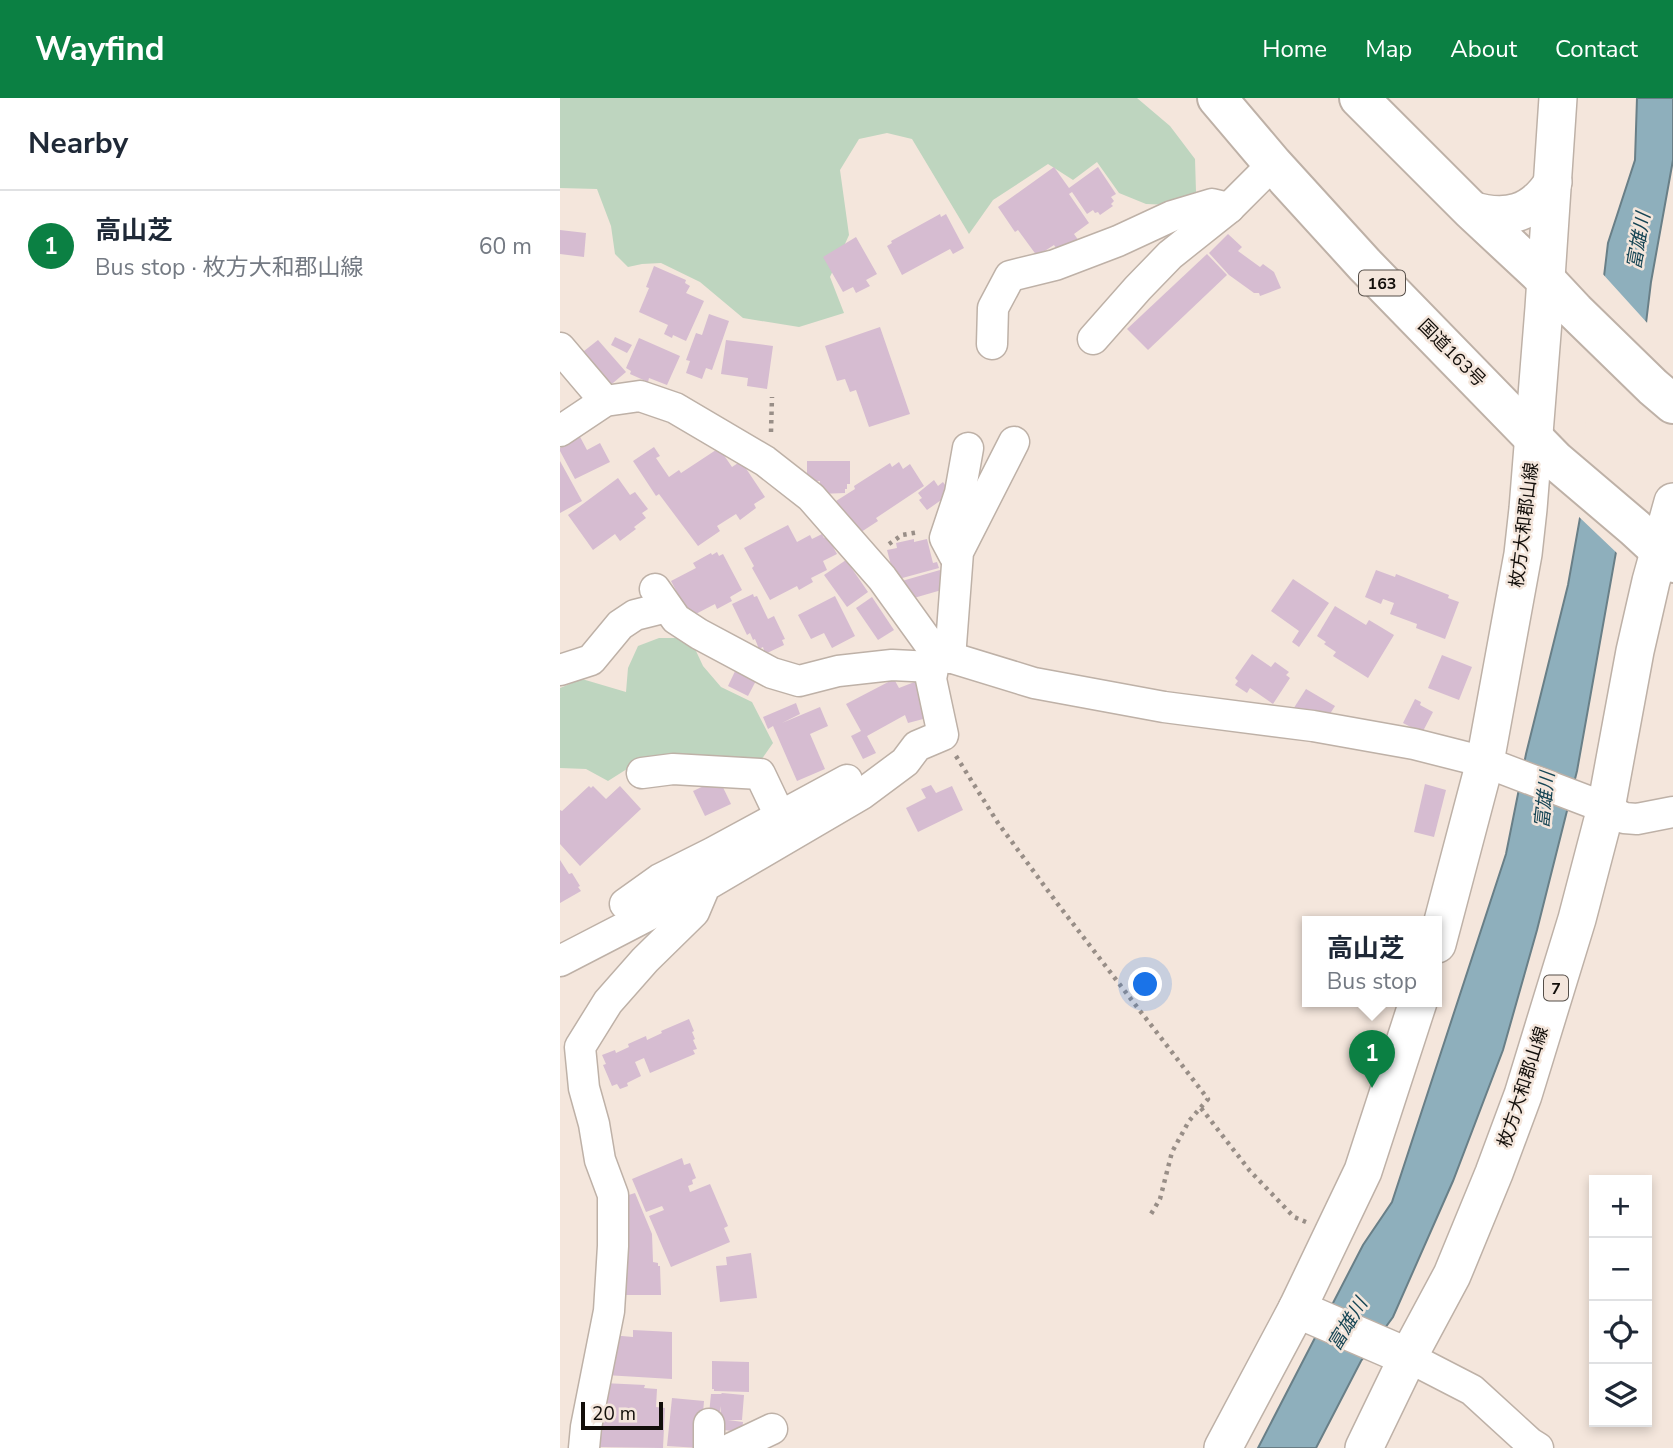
<!DOCTYPE html>
<meta charset="utf-8">
<style>
:root{--surface:#fff;--page:#f2f2f3;--text:#1f2937;--muted:#747a83;--line:#e0e1e3;--accent:#0b8043}
body{margin:0;font-family:"Nunito Sans","Noto Sans JP",sans-serif;background:var(--page);color:var(--text)}
.controls{position:absolute;right:21px;bottom:21px;display:grid;overflow:hidden;border-radius:0px;box-shadow:0 4px 10px #0003}
.controls button{width:63px;height:63px;display:grid;place-items:center;padding:0;border:0;border-bottom:2px solid var(--line);background:var(--surface);color:var(--text);font:35px sans-serif}
.scale{position:absolute;left:21px;bottom:18px;width:82px;box-sizing:border-box;padding-left:7px;border:4px solid #120e0a;border-top:0;font-size:19px;line-height:24px;white-space:nowrap;color:#120e0a;-webkit-text-stroke:5px #f4e6dc;paint-order:stroke}
.you{position:absolute;left:586px;top:887px;width:24px;height:24px;margin:-18px;border:5px solid #fff;border-radius:50%;background:#1a73e8;box-shadow:0 0 0 10px #1a73e833}
.badge{display:grid;place-items:center;width:46px;height:46px;border-radius:50%;background:var(--accent);color:#fff;font-size:23px;font-weight:700}
.pin{position:absolute;translate:-50% -58px;filter:drop-shadow(0 2px 4px #0008)}
.pin::after{content:'';position:absolute;top:37px;width:24px;height:21px;background:inherit;clip-path:polygon(0 0,100% 0,50% 100%)}
.popup{position:absolute;left:742px;top:818px;width:140px;height:91px;box-sizing:border-box;display:grid;place-content:center;border-radius:0px;background:var(--surface);filter:drop-shadow(0 2px 5px #0005);font-size:23px;white-space:nowrap;color:var(--muted)}
.popup b{font-size:26px;color:var(--text)}
.popup::after{content:'';position:absolute;left:50%;top:100%;margin-left:-14px;border:14px solid transparent;border-top-color:var(--surface)}
.list{margin:0;padding:0;list-style:none}
h2{display:flex;justify-content:space-between;align-items:center;height:91px;margin:0;padding:0 28px;font-size:30px}
h2 small{font-size:23px;font-weight:400;color:var(--muted)}
.list li{display:grid;grid-template-columns:46px 1fr auto;gap:21px;align-items:center;box-sizing:border-box;height:112px;padding:0 28px;border-top:2px solid var(--line)}
.list b{display:block;font-size:26px;white-space:nowrap}
.list p{margin:0;font-size:23px;white-space:nowrap;color:var(--muted)}
.list em{font-size:23px;font-style:normal;color:var(--muted)}
.icon{flex:none;width:38px;height:38px;fill:none;stroke:currentColor;stroke-width:2;stroke-linecap:round;stroke-linejoin:round}
.map{position:relative;flex:none;width:1113px;height:1350px;overflow:hidden}
header{display:flex;align-items:center;gap:42px;box-sizing:border-box;height:98px;padding:0 35px;background:var(--accent);color:#fff}
header strong{font-size:33px}
nav{display:flex;gap:38px;margin-inline-start:auto;font-size:24px}
main{display:flex}
aside{flex:1;background:var(--surface)}
.map>svg:first-child{display:block}
.green{fill:#bed5bf}
.water{fill:#8eafbc;stroke:#697f87;stroke-width:2}
.pier{fill:#f4e6dc}
.building{fill:#d6bcd1}
.lines{fill:none;stroke-linecap:round;stroke-linejoin:round}
.minor-casing{stroke:#beb1a7;stroke-width:33}
.major-casing{stroke:#beb1a7;stroke-width:40}
.highway-casing{stroke:#beb1a7;stroke-width:42}
.path{stroke:#988e87;stroke-width:4.5;stroke-dasharray:3.5 5;stroke-linecap:butt}
.minor{stroke:#fff;stroke-width:30}
.major{stroke:#fff;stroke-width:37}
.highway{stroke:#fff;stroke-width:38}
.labels{text-anchor:middle;stroke-width:5;stroke-linejoin:round;paint-order:stroke}
.shield{fill:#f4e6dc;stroke:#564f49;stroke-width:2}
.shield-label{font-size:16px;font-weight:bold;fill:#120e0a}
.street-label{font-size:18px;fill:#120e0a;stroke:#f4e6dc}
.water-label{font-size:19px;font-style:italic;fill:#164554;stroke:#f4e6dc}
</style>
<header>
<strong>Wayfind</strong>
<nav><a>Home</a><a>Map</a><a>About</a><a>Contact</a></nav>
</header>
<main>
<aside>
<h2>Nearby<small></small></h2>
<ul class="list">
<li><span class="badge">1</span><div><b>高山芝</b><p>Bus stop · 枚方大和郡山線</p></div><em>60 m</em></li>
</ul>
</aside>
<div class="map">
<svg width="1113" height="1350" viewBox="0 0 1113 1350">
<rect width="100%" height="100%" fill="#f4e6dc"/>
<!-- green -->
<g class="green">
<path d="M0,0H577L610,28L635,61L636,94L611,107L586,106L559,95L537,64L513,82L488,66L433,102L409,136L352,41L327,35L299,41L280,72L289,137L270,179L284,215L239,229L183,220L140,184L101,165L82,166L68,169L55,156L51,128L37,91L0,90Z"/>
<path d="M99,540H130L143,568L161,589L192,604L213,645L199,665L78,664L48,683L26,671L0,670V590L22,581L66,594L68,570L78,548Z"/>
</g>
<!-- water -->
<path class="water" d="M1077,0H1113V62L1091,184L1079,283L1074,353L1017,673L977,832L943,952L893,1083L833,1219L801,1263L756,1350H698L803,1147L832,1104L946,756L966,656L1008,487L1023,403L1031,287L1048,145L1075,62Z"/>
<!-- pier -->
<path class="pier" d="M1041,174L1089,227L1083,283L1077,353L1059,457L1017,417L1020,403L1028,287Z"/>
<!-- building -->
<g class="building">
<path d="M494,69L509,90L538,69L556,96L551,99L554,103L551,106L553,108L540,117L538,114L535,115L533,112L527,116L512,94L509,96L529,125L514,136L519,143L500,156L494,147L477,158L458,132L455,134L438,109Z"/>
<path d="M380,116L381,119L386,116L404,150L393,156L390,151L342,177L327,148L332,145L331,143Z"/>
<path d="M0,132L26,135L24,159L0,156Z"/>
<path d="M668,136L682,149L678,153L700,169L703,166L714,174L721,190L700,198L699,195H694L669,177L649,155Z"/>
<path d="M296,139L317,176L306,182L310,188L296,195L293,189L283,194L263,159Z"/>
<path d="M647,156L667,177L588,252L567,231Z"/>
<path d="M94,168L126,182L125,185L130,188L126,195L144,203L126,243L113,237L112,240L104,236L108,227L79,214L89,190L86,189Z"/>
<path d="M149,216L169,223L152,272L146,270L142,281L126,275L130,263L126,262L136,235L142,237Z"/>
<path d="M320,229L350,316L309,329L296,292L290,294L285,281L277,283L265,248Z"/>
<path d="M55,239L72,247L67,255L51,247Z"/>
<path d="M79,240L120,258L107,287L89,280L88,284L70,276L71,273L66,270Z"/>
<path d="M38,242L66,274L47,290L19,257Z"/>
<path d="M166,242L213,248L207,291L187,288L188,280L161,276Z"/>
<path d="M18,335L27,352L40,345L50,364L15,381L0,353V350L10,344Z"/>
<path d="M94,349L100,358L96,360L109,379L119,372L121,375L159,350L172,369L181,363L205,399L194,406L196,410L180,422L176,416L157,428L160,433L138,448L99,396L96,398L73,363Z"/>
<path d="M0,363L22,403L0,415Z"/>
<path d="M247,363H290V386H287V391H285V395L260,396V383H247Z"/>
<path d="M339,364L343,371L350,366L364,388L316,420L318,423L298,436L276,403L295,391L294,388L330,365L332,369Z"/>
<path d="M58,380L70,397L75,394L88,411L82,415L86,420L74,429L76,431L60,443L55,436L33,452L8,417Z"/>
<path d="M374,382L378,388L383,384L392,397L384,400L367,412L359,402L362,400L358,395Z"/>
<path d="M228,427L237,444L250,437L252,441L262,436L264,440L267,438L277,456L263,463L267,472L251,480L253,484L239,492L237,488L210,502L192,470L194,468L184,450Z"/>
<path d="M354,441V444L367,441L373,465L377,464L379,470L335,482L327,452L337,450L336,445Z"/>
<path d="M157,454L159,458L163,456L182,492L170,499L172,503L157,511L155,506L130,519L111,483L136,470L133,465L151,455L152,457Z"/>
<path d="M286,462L308,494L287,509L264,477Z"/>
<path d="M380,472L385,491L347,502L342,483Z"/>
<path d="M816,472L835,479L836,476L889,497L888,500L899,504L885,541L856,530L857,526L830,516L834,505L823,501L821,506L805,499Z"/>
<path d="M733,481L769,505L739,549L732,544L739,533L711,513Z"/>
<path d="M193,496L194,499L197,498L208,521L214,518L225,541L222,542L224,547L205,556L203,549L199,551L195,541L193,542L190,535L187,537L172,506Z"/>
<path d="M275,498L295,538L272,550L264,535L251,541L238,517Z"/>
<path d="M312,499L334,532L318,542L296,510Z"/>
<path d="M775,508L806,527L809,522L834,537L808,580L773,558L776,554L764,546L766,544L757,538Z"/>
<path d="M692,556L711,569L715,564L729,574L726,577L730,580L713,606L690,590L687,595L675,587L678,583L675,580Z"/>
<path d="M882,557L912,569L899,602L868,590Z"/>
<path d="M178,567L199,577L188,598L168,588Z"/>
<path d="M334,581L339,590L357,583L367,620L348,625L345,617L307,638L316,655L303,661L291,638L301,633L286,606Z"/>
<path d="M746,591L775,608L766,622L730,616Z"/>
<path d="M855,601L861,604L860,607L873,614L862,635L843,625Z"/>
<path d="M236,605L240,616L222,625L260,609L268,628L250,636L265,671L237,683L213,628L208,631L203,619Z"/>
<path d="M159,681L171,706L145,718L133,693Z"/>
<path d="M865,686L886,692L874,739L854,734Z"/>
<path d="M371,687L376,695L392,688L403,712L358,734L346,710L366,700L361,691Z"/>
<path d="M29,688L31,690L33,688L46,701L60,688L81,711L20,768L0,746V712L2,713Z"/>
<path d="M0,762L9,776L12,775L20,788L18,789L21,793L0,805Z"/>
<path d="M129,921L134,933L132,934L135,941L133,942L137,951L133,952L135,956L90,975L84,960L75,964L81,978L67,985L68,988L60,991L57,986L52,988L43,967L46,966L42,957L55,952L56,955L69,949L68,946L86,938L87,942L102,935L101,933Z"/>
<path d="M122,1060L124,1067L130,1065L136,1080L132,1082L133,1086L128,1088L130,1094L150,1086L168,1128L164,1130L170,1144L111,1169L89,1118L104,1112L102,1108L86,1114L72,1081Z"/>
<path d="M75,1095L92,1136L93,1164L98,1165V1168H100L101,1197H60L59,1100Z"/>
<path d="M191,1155L197,1200L160,1204L156,1168L167,1167L166,1159Z"/>
<path d="M73,1232L112,1234V1281L45,1277L51,1237L73,1239Z"/>
<path d="M152,1263L189,1264V1294L154,1293V1291H152Z"/>
<path d="M43,1285L85,1287L84,1290L97,1291L96,1309L105,1310L103,1350L39,1349Z"/>
<path d="M162,1295L184,1297L182,1322H168L183,1324L182,1334L163,1332L164,1321H160L161,1308L159,1317L149,1316L151,1296H161Z"/>
<path d="M112,1300L144,1303L140,1350L107,1348Z"/>
</g>
<g class="lines">
<defs>
<g id="minor">
<path d="M533,241L578,190L610,157L669,110L713,66"/>
<path d="M432,246L433,210L450,178L495,167L558,143L612,118L652,106L669,110"/>
<path d="M0,250L45,303"/>
<path d="M0,333L45,303L80,298L115,310L205,363L251,399L322,480L376,555L474,585L604,609L753,628L854,646L925,664L1046,710L1064,720L1077,721L1113,714"/>
<path d="M394,457L385,440L400,395L408,350"/>
<path d="M95,491L116,521L139,536L212,575L239,583L278,573L332,567L373,569"/>
<path d="M390,560L398,454L454,344"/>
<path d="M0,572L31,562L60,527L75,517L107,509"/>
<path d="M82,675L113,671L200,676L220,718"/>
<path d="M65,806L100,781L152,755L287,682"/>
<path d="M0,863L145,788"/>
<path d="M848,1259L912,1292L970,1345L978,1350"/>
<path d="M149,1326V1350"/>
<path d="M24,1350L26,1329L49,1213L53,1148V1097L40,1062L34,1026L24,990L20,949L48,904L85,862L134,814L145,788L302,696L345,664L357,648L383,637L371,581L376,555"/>
<path d="M172,1350L212,1331"/>
</g>
<g id="major">
<path d="M911,112C946,123 973,116 993,84"/>
<path d="M877,846L925,664L963,456L968,411L984,210L998,0"/>
<path d="M737,1211L848,1259"/>
<path d="M663,1350L737,1211L803,1073L858,904"/>
<path d="M804,1350L848,1259L892,1177L934,1075L963,997L1017,821L1046,710L1075,553L1091,483L1113,404"/>
</g>
<g id="highway">
<path d="M657,0L713,66L805,167L995,362L1075,430L1113,465"/>
<path d="M799,0L911,112L986,182L1015,213L1093,289L1113,306"/>
</g>
</defs>
<!-- minor casing -->
<use href="#minor" class="minor-casing"/>
<!-- major casing -->
<use href="#major" class="major-casing"/>
<!-- highway casing -->
<use href="#highway" class="highway-casing"/>
<!-- path -->
<g class="path">
<path d="M211,334L212,299"/>
<path d="M329,446L342,437L359,434"/>
<path d="M396,658L438,725L497,805L648,1001L629,1023L612,1054L600,1101L591,1116"/>
<path d="M641,1010L690,1073L734,1119L746,1124"/>
</g>
<!-- minor -->
<use href="#minor" class="minor"/>
<!-- major -->
<use href="#major" class="major"/>
<!-- highway -->
<use href="#highway" class="highway"/>
</g>
<g class="labels">
<!-- shield labels -->
<g class="shield">
<rect x="799" y="172.5" width="46" height="25" rx="5"/>
<rect x="984" y="877.5" width="24" height="25" rx="5"/>
</g>
<g class="shield-label">
<text x="822" y="191">163</text>
<text x="996" y="896">7</text>
</g>
<!-- street labels -->
<g class="street-label">
<text transform="translate(892 255) rotate(45)" y="6">国道163号</text>
<text transform="translate(964 427) rotate(-83)" y="6">枚方大和郡山線</text>
<text transform="translate(963 989) rotate(-72)" y="6">枚方大和郡山線</text>
</g>
<!-- water labels -->
<g class="water-label">
<text transform="translate(1078 143) rotate(-80)" y="7">富雄川</text>
<text transform="translate(984 702) rotate(-84)" y="7">富雄川</text>
<text transform="translate(787 1226) rotate(-59)" y="7">富雄川</text>
</g>
</g>
</svg>
<div class="controls">
<button>+</button>
<button>−</button>
<button><svg class="icon" aria-label="locate" viewBox="0 0 24 24"><circle cx="12" cy="12" r="6"/><path d="M12 2v4M12 18v4M2 12h4M18 12h4"/></svg></button>
<button><svg class="icon" aria-label="layers" viewBox="0 0 24 24"><path d="M12 4l9 5-9 5-9-5zM3 14l9 5 9-5"/></svg></button>
</div>
<div class="scale">20 m</div>
<div class="you"></div>
<div class="pin badge" style="left:812px;top:990px">1</div>
<div class="popup"><b>高山芝</b>Bus stop</div>
</div>
</main>
